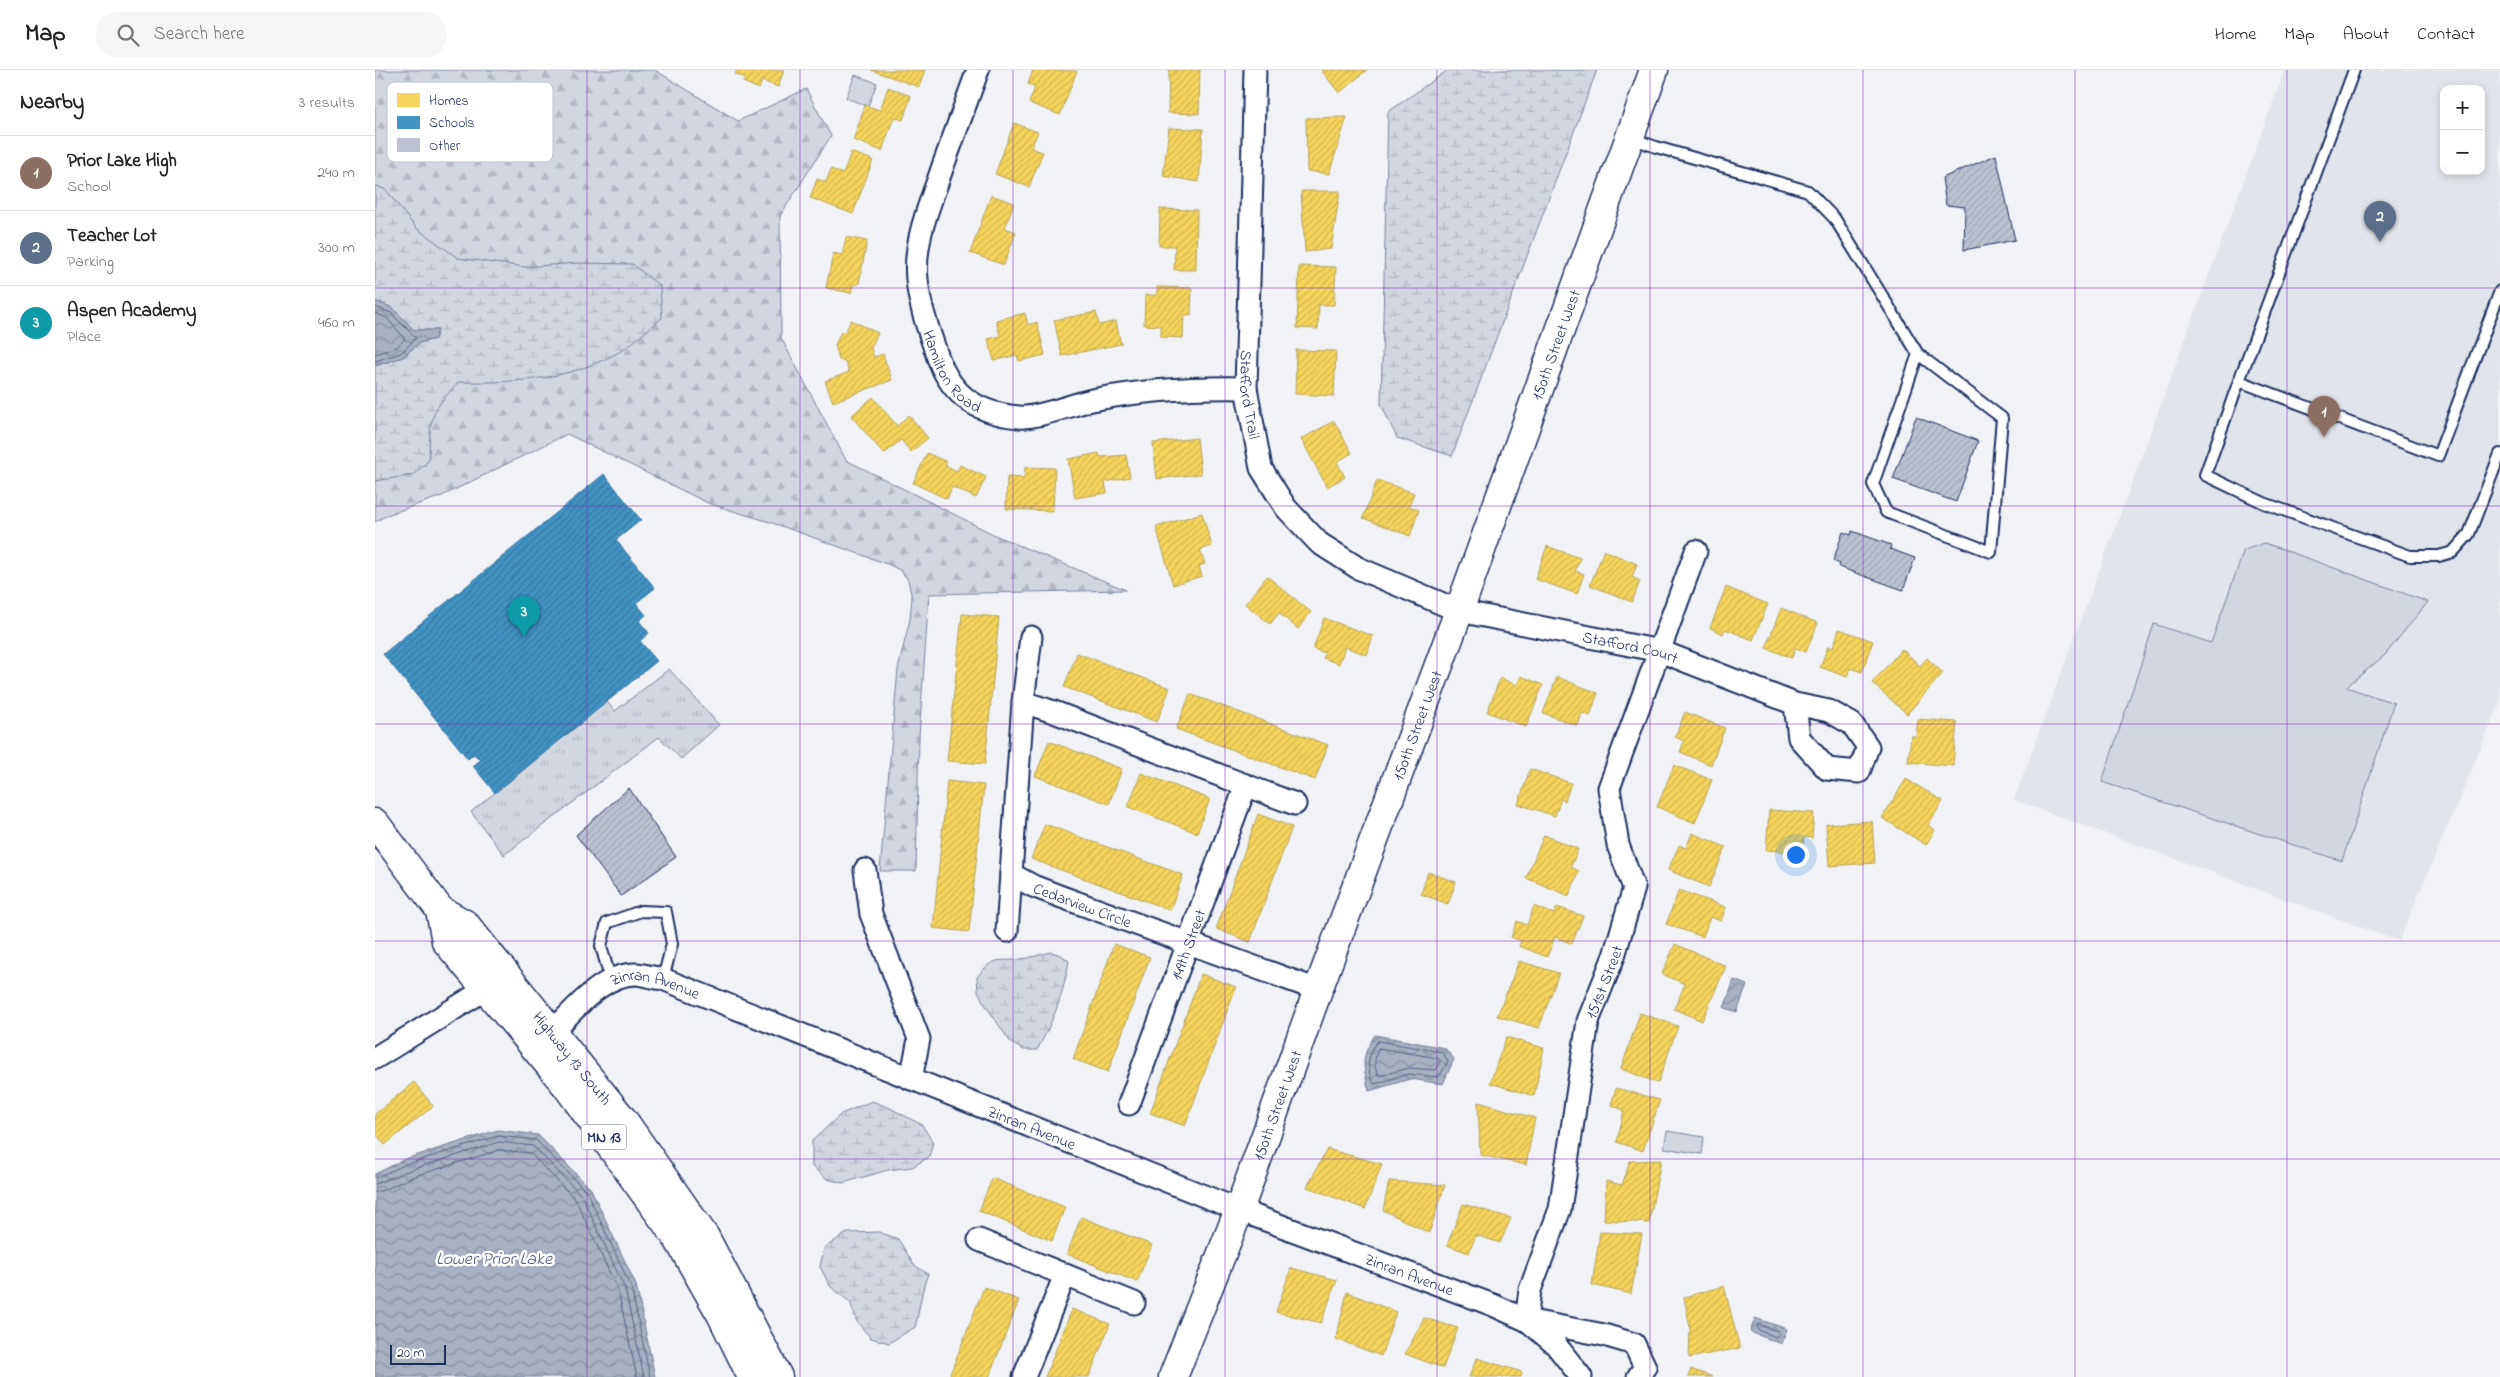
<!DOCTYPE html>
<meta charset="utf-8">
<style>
:root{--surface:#fff;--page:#f6f6f6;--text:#222;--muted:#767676;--line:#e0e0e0;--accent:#2563eb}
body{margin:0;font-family:"Indie Flower",sans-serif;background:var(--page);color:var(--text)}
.controls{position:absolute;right:15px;top:15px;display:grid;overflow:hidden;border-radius:10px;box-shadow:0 2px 8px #0003}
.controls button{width:45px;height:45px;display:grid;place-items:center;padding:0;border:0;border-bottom:1px solid var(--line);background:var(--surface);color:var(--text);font:25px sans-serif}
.scale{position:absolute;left:15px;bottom:12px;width:56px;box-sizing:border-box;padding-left:5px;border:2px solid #1b2f5e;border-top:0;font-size:14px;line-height:18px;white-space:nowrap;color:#1b2f5e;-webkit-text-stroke:4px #fff;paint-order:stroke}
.you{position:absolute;left:1420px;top:784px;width:18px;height:18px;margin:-12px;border:4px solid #fff;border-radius:50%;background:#1a73e8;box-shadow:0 0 0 8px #1a73e833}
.badge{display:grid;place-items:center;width:32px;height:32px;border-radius:50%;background:var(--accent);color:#fff;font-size:16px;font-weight:700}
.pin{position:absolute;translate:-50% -41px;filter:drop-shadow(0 1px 2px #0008)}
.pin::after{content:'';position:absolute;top:26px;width:18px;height:15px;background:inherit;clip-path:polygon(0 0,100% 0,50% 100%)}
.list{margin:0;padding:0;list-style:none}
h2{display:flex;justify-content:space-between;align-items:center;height:65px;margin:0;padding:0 20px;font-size:21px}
h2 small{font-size:16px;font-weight:400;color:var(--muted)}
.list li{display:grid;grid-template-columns:32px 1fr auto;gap:15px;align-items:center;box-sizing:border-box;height:75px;padding:0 20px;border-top:1px solid var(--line)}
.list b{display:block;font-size:19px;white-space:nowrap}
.list p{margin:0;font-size:16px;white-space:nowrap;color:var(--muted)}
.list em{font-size:16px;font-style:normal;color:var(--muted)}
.icon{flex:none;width:28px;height:28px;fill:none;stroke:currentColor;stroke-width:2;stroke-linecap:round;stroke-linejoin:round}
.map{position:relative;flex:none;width:2125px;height:1307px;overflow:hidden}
header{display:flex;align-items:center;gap:30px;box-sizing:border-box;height:70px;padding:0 25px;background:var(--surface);border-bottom:1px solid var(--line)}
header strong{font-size:24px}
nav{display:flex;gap:28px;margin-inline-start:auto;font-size:18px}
.search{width:350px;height:45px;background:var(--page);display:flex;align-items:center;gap:12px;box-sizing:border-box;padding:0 18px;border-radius:20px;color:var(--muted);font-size:19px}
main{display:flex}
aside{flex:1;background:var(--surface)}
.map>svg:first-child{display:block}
.built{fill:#e1e4ea;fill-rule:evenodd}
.grass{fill:#d2d6df;stroke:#76829e}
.forest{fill:url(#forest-firs);stroke:#76829e}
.wetland{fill:url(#wetland-marsh);stroke:#76829e}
.park{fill:url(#park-tufts);stroke:#76829e}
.water{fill:url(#water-waves);stroke:#707c9a}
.homes{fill:url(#homes-hatch);stroke:#b4a35d}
.schools{fill:url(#schools-hatch);stroke:#3775a5}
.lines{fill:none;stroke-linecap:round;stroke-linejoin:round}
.shore{stroke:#536386;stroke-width:1}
.building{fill:url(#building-hatch);stroke:#1b2f5e}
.lane-casing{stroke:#1b2f5e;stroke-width:14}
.street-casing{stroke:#1b2f5e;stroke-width:25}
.secondary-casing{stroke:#1b2f5e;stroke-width:31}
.primary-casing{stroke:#1b2f5e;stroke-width:31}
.lane{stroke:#fff;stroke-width:10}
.street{stroke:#fff;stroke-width:21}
.secondary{stroke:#fff;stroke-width:28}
.primary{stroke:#fff;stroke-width:28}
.grid{fill:none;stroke:#7b2cbf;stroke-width:1;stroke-opacity:0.55}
.labels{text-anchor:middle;stroke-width:5;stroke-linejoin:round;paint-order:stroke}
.shield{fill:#fff;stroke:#5f6d8e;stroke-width:1}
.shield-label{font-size:15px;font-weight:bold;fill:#1b2f5e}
.street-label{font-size:16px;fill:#1b2f5e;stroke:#fff}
.water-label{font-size:18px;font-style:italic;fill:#4c5c81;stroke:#fff}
.key{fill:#fff;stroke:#bbc1cf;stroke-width:1}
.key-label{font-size:14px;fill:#1b2f5e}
</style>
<header>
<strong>Map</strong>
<div class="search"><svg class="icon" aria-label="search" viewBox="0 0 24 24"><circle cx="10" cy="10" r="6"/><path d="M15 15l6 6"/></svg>Search here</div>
<nav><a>Home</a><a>Map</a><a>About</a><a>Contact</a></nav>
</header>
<main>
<aside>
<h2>Nearby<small>3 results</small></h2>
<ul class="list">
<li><span class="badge" style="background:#8d6e63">1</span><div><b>Prior Lake High</b><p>School</p></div><em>240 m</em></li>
<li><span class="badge" style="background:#5c6f8a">2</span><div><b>Teacher Lot</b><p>Parking</p></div><em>300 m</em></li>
<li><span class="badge" style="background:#0f9aa8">3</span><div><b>Aspen Academy</b><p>Place</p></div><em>460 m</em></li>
</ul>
</aside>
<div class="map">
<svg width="2125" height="1307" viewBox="0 0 2125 1307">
<defs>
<pattern id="forest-firs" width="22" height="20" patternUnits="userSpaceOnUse" patternTransform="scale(1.25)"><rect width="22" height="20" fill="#d2d6df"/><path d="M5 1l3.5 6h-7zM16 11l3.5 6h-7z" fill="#b4b8c2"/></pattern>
<pattern id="wetland-marsh" width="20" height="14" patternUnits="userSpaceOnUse" patternTransform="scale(1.25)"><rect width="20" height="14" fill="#d2d6df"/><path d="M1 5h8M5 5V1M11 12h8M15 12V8" fill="none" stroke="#b4b8c2"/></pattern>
<pattern id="park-tufts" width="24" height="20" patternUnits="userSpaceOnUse" patternTransform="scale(1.25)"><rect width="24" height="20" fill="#d2d6df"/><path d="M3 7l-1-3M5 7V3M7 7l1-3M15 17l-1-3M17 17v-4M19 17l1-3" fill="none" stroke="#b4b8c2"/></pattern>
<pattern id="water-waves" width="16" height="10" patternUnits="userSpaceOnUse" patternTransform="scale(1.25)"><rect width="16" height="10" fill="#a8b0c2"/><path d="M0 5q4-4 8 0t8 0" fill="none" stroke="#8890a1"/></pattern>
<pattern id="homes-hatch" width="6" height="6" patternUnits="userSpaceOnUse" patternTransform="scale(1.25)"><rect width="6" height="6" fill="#f6d55c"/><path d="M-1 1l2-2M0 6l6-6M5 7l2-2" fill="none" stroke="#d2b752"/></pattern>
<pattern id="schools-hatch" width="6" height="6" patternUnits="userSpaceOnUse" patternTransform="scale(1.25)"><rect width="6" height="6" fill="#4393c3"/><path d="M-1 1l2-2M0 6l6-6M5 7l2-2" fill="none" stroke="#3778a2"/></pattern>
<pattern id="building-hatch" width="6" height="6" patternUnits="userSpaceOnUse" patternTransform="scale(1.25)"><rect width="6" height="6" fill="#bcc2d0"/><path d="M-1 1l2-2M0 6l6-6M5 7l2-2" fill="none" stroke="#a1a7b5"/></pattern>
</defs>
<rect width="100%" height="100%" fill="#f1f2f5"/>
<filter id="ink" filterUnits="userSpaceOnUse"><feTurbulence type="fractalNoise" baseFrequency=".02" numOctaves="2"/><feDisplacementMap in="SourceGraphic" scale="10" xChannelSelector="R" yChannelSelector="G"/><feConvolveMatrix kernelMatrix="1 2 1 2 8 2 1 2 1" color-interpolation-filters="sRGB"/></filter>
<g filter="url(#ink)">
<!-- built -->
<path class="built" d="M1910,0H2125V633L2024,871L1639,730ZM2069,19H2106V101H2069Z"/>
<!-- grass -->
<g class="grass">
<path d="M480,5L502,13L493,36L471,28Z"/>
<path d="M1890,473L2053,532L2010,585L1971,617L2019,633L1967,791L1727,712L1779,554L1836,573L1869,480Z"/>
<path d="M1292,1061L1329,1067L1327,1084L1289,1078Z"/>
</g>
<!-- forest -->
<path class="forest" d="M0,0H280L363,51L431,19L456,66L405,146L406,268L471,390L624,467L751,520L554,524L544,667L541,801H505L523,599L535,549L537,528L533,510L526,501L515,495L395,452L335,434L192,364L67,426L12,445L0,452Z"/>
<!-- wetland -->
<g class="wetland">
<path d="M1073,0H1222L1077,386L1022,368L1006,334L1013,42Z"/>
<path d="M0,115L11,120L41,158L83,188L150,197L202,193L257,194L285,216L287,248C273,259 259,273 244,282C194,310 141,313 84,312C54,342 55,349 54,390L38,405L0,411V296L28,287L44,273L60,269L63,260H39L18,239L0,231Z"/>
<path d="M676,882L686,885L694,891C688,925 679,950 662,980H649L636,973L609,933L603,921L602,907C621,884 621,893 646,889C656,888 666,884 676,882Z"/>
<path d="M497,1031L515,1038L547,1055L558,1072L554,1087L537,1097L513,1100L468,1113L452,1109L437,1097V1071L466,1044Z"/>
<path d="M504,1162L523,1169L539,1195L553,1204C546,1221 545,1239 540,1257L514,1273L496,1268L482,1252L475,1232L455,1216L445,1197L449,1178L472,1163Z"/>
</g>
<!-- park -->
<path class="park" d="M294,599L344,655L306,689L284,667L129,785L96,742L232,632L240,641Z"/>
<!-- water -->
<g class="water">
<path d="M0,231L18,238L39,260H63L60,269L44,273L28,287L0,296Z"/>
<path d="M1359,910L1372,915L1362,942L1349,938Z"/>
<path d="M1000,965L1070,978L1079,989L1068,1014L1035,1009L994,1021C988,995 985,988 1000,965Z"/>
<path d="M123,1060L163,1065L216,1119L261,1215L280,1307H0V1104L30,1089Z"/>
<path d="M1380,1248L1412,1259L1407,1274L1375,1262Z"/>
</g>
<!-- homes -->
<g class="homes">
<path d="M362,0H409L403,17L387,11L384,19L368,12L370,8L360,4Z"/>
<path d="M496,0H550L544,17Z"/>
<path d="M658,0L702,1L685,45L654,33L660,17L653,14Z"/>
<path d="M794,0H825L824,44L793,43Z"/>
<path d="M946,0H992L964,23Z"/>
<path d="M513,17L536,26L528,50L519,47L507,81L478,70L490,35L505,40Z"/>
<path d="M972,47L954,104L932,101L931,48Z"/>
<path d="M639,53L663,62L656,78L668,82L654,117L620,104Z"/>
<path d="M794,58L828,59L824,112L788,106Z"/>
<path d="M476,82L498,90L478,144L435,128L442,109L451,112L456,99L468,104Z"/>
<path d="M926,121H965L956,179L930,182Z"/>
<path d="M616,125L639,133L630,158L641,162L629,195L595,183Z"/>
<path d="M785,139L822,140L821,200H799L800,176H784Z"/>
<path d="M471,167L492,171L484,214L478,215L476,223L451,218L458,183L467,185Z"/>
<path d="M924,196L961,197L959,235H944L943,259L922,258Z"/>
<path d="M782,217L817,218L816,245H809L808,268L786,267V256L769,255L770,225H782Z"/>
<path d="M721,242L724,255L741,251L746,274L687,286L679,250Z"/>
<path d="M650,243L653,255L662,252L670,285L644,291L642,285L619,291L613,269L625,266L621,250Z"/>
<path d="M476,250L503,263L496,278L499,287L508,284L517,310L458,332L450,311L474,302L470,291L464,290L460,275L466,262L471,261Z"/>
<path d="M921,280L961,281L959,326L920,324Z"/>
<path d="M498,327L522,356L534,345L553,368L536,382L526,370L509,384L476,346Z"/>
<path d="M959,351L977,383L962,392L970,407L952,417L926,369Z"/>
<path d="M822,368L826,404L782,409L778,373Z"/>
<path d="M552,383L572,392L570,395L582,401L585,395L611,407L601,428L577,417L572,429L538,413Z"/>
<path d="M724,383L725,387L751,385L755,407L730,412L732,423L700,428L693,389Z"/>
<path d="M650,397L680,398L678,441L631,439L632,407L649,408Z"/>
<path d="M1002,410L1039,423L1034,436L1044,440L1035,466L988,448Z"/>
<path d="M827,443L837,476L825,480L830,494L824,496L827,506L798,515L781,457Z"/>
<path d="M1172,476L1205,488L1200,501L1209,504L1202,524L1160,509Z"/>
<path d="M1229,480L1262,494L1257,507L1265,511L1257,532L1215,515Z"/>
<path d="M892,506L936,542L923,559L904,543L895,554L870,534Z"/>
<path d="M1351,517L1393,534L1378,570L1350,559L1348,564L1335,558Z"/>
<path d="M1406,538L1443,553L1431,582L1420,578L1417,588L1391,578Z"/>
<path d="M587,544L624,547L610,694L572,691Z"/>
<path d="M949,548L998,566L992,585L970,577L964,594L948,588L950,583L938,579Z"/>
<path d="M1464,559L1498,571L1487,602L1475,598L1472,607L1445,597L1453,576L1458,578Z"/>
<path d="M1527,579L1545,596L1552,588L1568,603L1532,644L1497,613Z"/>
<path d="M702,583L795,618L782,652L689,617Z"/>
<path d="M1146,606L1168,615L1151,657L1112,642L1125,608L1142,615Z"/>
<path d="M1182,607L1223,623L1215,646L1207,643L1203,656L1168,643Z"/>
<path d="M815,624L953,675L940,710L801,659Z"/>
<path d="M1310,642L1350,658L1336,695L1305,682L1309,671L1300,667Z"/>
<path d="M1543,649L1582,652L1578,696L1533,692L1536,666H1541Z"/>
<path d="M674,671L747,699L734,734L660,706Z"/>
<path d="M1299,695L1337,710L1320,753L1282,737Z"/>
<path d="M1155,699L1196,713L1190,731L1186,729L1180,746L1143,734Z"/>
<path d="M766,703L835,729L822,763L753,737Z"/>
<path d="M1531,709L1568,731L1553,755L1560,760L1551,775L1507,748Z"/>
<path d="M572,711L609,715L594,862L558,858Z"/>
<path d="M1394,740L1439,743L1437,768L1429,767L1428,783L1391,780Z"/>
<path d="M883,744L917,757L875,872L841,859Z"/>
<path d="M1497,751L1500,793L1454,796L1451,754Z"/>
<path d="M670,754L808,805L795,840L656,789Z"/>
<path d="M1317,763L1351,777L1334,817L1293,800L1304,775L1311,778Z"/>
<path d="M1169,765L1203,779L1196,797L1204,801L1194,826L1151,808Z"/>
<path d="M1053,802L1081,812L1073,834L1046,824Z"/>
<path d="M1304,820L1351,837L1346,851L1335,847L1328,867L1291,854Z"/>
<path d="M1159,836L1179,844L1182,837L1208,846L1197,874L1180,867L1172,887L1144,876L1146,871L1136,867L1142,851L1152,855Z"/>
<path d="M739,874L775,887L733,1002L698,989Z"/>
<path d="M1300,874L1351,896L1327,951L1299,939L1310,914L1287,904Z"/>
<path d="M1144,891L1184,903L1164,958L1122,946Z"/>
<path d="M826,904L861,917L810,1056L775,1043Z"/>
<path d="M1265,943L1303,956L1283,1013L1246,999Z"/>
<path d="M1131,967L1169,978L1159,1026L1115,1013Z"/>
<path d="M39,1012L58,1036L10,1075L0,1063V1044Z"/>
<path d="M1241,1018L1285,1030L1268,1081L1242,1072L1249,1040L1236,1035Z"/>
<path d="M1103,1032L1160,1048L1151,1095L1105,1085Z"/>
<path d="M952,1079L1007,1094L990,1139L932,1117Z"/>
<path d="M1286,1090L1274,1153L1229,1150L1231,1111L1247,1115L1255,1091Z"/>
<path d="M617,1108L690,1137L677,1171L604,1141Z"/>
<path d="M1014,1111L1070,1115L1054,1163L1008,1140Z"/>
<path d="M1088,1134L1136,1148L1125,1173L1101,1165L1094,1183L1072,1175Z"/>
<path d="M706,1147L777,1175L762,1212L692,1184Z"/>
<path d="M1225,1162L1267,1164L1256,1224L1217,1215Z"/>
<path d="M916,1198L962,1210L946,1253L901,1242Z"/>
<path d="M1349,1216L1365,1278L1314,1288L1315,1258L1309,1227Z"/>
<path d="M609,1217L644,1230L614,1307H574Z"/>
<path d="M972,1222L1021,1242L1006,1286L961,1269Z"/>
<path d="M697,1239L735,1254L714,1307H670Z"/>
<path d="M1049,1248L1083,1258L1068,1298L1030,1284Z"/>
<path d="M1102,1288L1147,1302L1146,1307H1094Z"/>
<path d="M1316,1299L1338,1307H1313Z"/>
</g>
<!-- schools -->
<path class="schools" d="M229,404L266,450L241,470L280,518L261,533L271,545L264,551L274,563L265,571L282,591L120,723L98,696L105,690L99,684L93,689L8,584Z"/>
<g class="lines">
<!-- shore -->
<g class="shore">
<path d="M0,237L16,243L41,268L26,283L0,291"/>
<path d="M0,243L12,248L30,269L22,277L0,284"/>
<path d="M1003,971L1067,982L1073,991L1064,1007L1034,1004L999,1014C991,1001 992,982 1003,971Z"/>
<path d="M1004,978L1063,988L1065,991L1061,1000L1034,998L1004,1006C998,998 999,987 1004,978Z"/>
<path d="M0,1108L32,1094L123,1066L161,1070L212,1122L256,1217L275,1307"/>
<path d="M0,1114L35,1100L124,1072L158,1076L207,1126L250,1219L269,1307"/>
<path d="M0,1122L9,1120L37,1107L124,1080L155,1083L201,1130L243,1221L262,1307"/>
<path d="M1383,1255L1403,1261L1404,1265L1401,1267L1383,1260Z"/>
</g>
</g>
<!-- building -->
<g class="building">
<path d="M1621,85L1640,170L1589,180L1590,137L1571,135L1567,108Z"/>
<path d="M1541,347L1603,371L1581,432L1518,409Z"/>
<path d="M1477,461L1516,475L1515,479L1540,488L1528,520L1464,497L1465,494L1458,491L1468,462L1476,465Z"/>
<path d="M254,718L301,787L246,826L201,765Z"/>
</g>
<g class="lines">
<defs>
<g id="lane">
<path d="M1979,0L1864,311L2063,386L2125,221"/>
<path d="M1256,68L1281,77L1433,121L1460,149L1543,284L1498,414L1511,442L1616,482L1627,348L1543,284"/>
<path d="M1864,311L1830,405L1889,433L2035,486H2064L2078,482L2094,464L2125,384"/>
<path d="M236,911L226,876L232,853L266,841L291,842L297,874L288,909"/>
</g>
<g id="street">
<path id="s1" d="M603,0C591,32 580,64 568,96C556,132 538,170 542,209C544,233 552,256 560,279C573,322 598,343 644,347C661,349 698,334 717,330C769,320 819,317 871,318"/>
<path id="s2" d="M880,0L871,318L886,398L911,438L944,473L983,498L1084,541L1285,581L1420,634L1424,668L1452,699L1484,702L1493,677L1477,654L1454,641L1420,634"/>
<path d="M648,632L656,567"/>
<path id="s3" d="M920,734L679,642L648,632L636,804L658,816L684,826L943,920"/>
<path d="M490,800L496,844L544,969L536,1009"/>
<path d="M632,861L636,804"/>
<path id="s4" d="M177,962C199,941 227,903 262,904C270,905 280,908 288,909L864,1140L1118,1235L1151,1250L1229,1265L1259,1274L1270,1297L1263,1307"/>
<path d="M0,988L111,919"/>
<path id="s5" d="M754,1034L871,715"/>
<path d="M604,1170L759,1233"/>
<path id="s6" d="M1151,1250L1155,1220L1185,1139L1213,951L1239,886L1259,818L1243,775L1234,718L1321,481"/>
<path d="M1153,1251L1181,1275L1206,1307"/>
<path d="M649,1307L690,1205"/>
</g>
<g id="secondary">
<path id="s7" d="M798,1307L864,1140L943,920L1084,541L1279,0"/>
</g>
<g id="primary">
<path id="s8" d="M0,753L65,840L90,854L249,1051L330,1167L403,1307"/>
<path d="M65,840L71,871L191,1015L303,1169L346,1244L377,1307"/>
</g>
</defs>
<!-- lane casing -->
<use href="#lane" class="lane-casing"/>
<!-- street casing -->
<use href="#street" class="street-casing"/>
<!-- secondary casing -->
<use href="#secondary" class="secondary-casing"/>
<!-- primary casing -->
<use href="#primary" class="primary-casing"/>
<!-- lane -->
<use href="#lane" class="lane"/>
<!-- street -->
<use href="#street" class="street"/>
<!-- secondary -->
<use href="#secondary" class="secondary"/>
<!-- primary -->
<use href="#primary" class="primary"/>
</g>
</g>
<!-- grid -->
<path class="grid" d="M212,0V1307M425,0V1307M638,0V1307M850,0V1307M1062,0V1307M1275,0V1307M1488,0V1307M1700,0V1307M1912,0V1307M0,218H2125M0,436H2125M0,654H2125M0,871H2125M0,1089H2125"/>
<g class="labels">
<!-- shield labels -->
<rect class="shield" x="206.5" y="1054.5" width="45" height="25" rx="4"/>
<g class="shield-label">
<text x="229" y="1072">MN 13</text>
</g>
<!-- street labels -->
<g class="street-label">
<text dy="6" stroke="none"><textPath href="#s7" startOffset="1101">150th Street West</textPath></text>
<text dy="6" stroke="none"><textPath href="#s1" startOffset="320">Hamilton Road</textPath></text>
<text dy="6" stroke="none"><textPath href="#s2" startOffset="325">Stafford Trail</textPath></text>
<text dy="6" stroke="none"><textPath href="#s2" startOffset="826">Stafford Court</textPath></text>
<text dy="6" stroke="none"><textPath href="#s7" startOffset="696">150th Street West</textPath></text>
<text dy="6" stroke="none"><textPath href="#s3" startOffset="541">Cedarview Circle</textPath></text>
<text dy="6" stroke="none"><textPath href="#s5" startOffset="170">149th Street</textPath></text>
<text dy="6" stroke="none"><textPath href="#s6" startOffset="349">151st Street</textPath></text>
<text dy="6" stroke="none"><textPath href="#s4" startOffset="125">Zinran Avenue</textPath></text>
<text dy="6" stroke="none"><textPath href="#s8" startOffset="309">Highway 13 South</textPath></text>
<text dy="6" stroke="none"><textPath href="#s7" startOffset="291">150th Street West</textPath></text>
<text dy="6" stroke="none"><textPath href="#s4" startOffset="530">Zinran Avenue</textPath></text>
<text dy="6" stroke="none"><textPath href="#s4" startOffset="935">Zinran Avenue</textPath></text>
</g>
<!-- water labels -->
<g class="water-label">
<text x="119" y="1194">Lower Prior Lake</text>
</g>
</g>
<!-- legend -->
<rect x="12" y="12" width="166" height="80" rx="8" class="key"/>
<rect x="22" y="23" width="23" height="14" fill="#f6d55c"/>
<rect x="22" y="46" width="23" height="13" fill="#4393c3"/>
<rect x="22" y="68" width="23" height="14" fill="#bcc2d0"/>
<g class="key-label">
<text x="54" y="35">Homes</text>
<text x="54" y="57">Schools</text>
<text x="54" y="80">Other</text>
</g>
</svg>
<div class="controls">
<button>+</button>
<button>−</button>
</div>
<div class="scale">20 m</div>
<div class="you"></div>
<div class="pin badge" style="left:1949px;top:367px;background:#8d6e63">1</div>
<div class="pin badge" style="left:2005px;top:172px;background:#5c6f8a">2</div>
<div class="pin badge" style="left:149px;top:567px;background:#0f9aa8">3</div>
</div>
</main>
